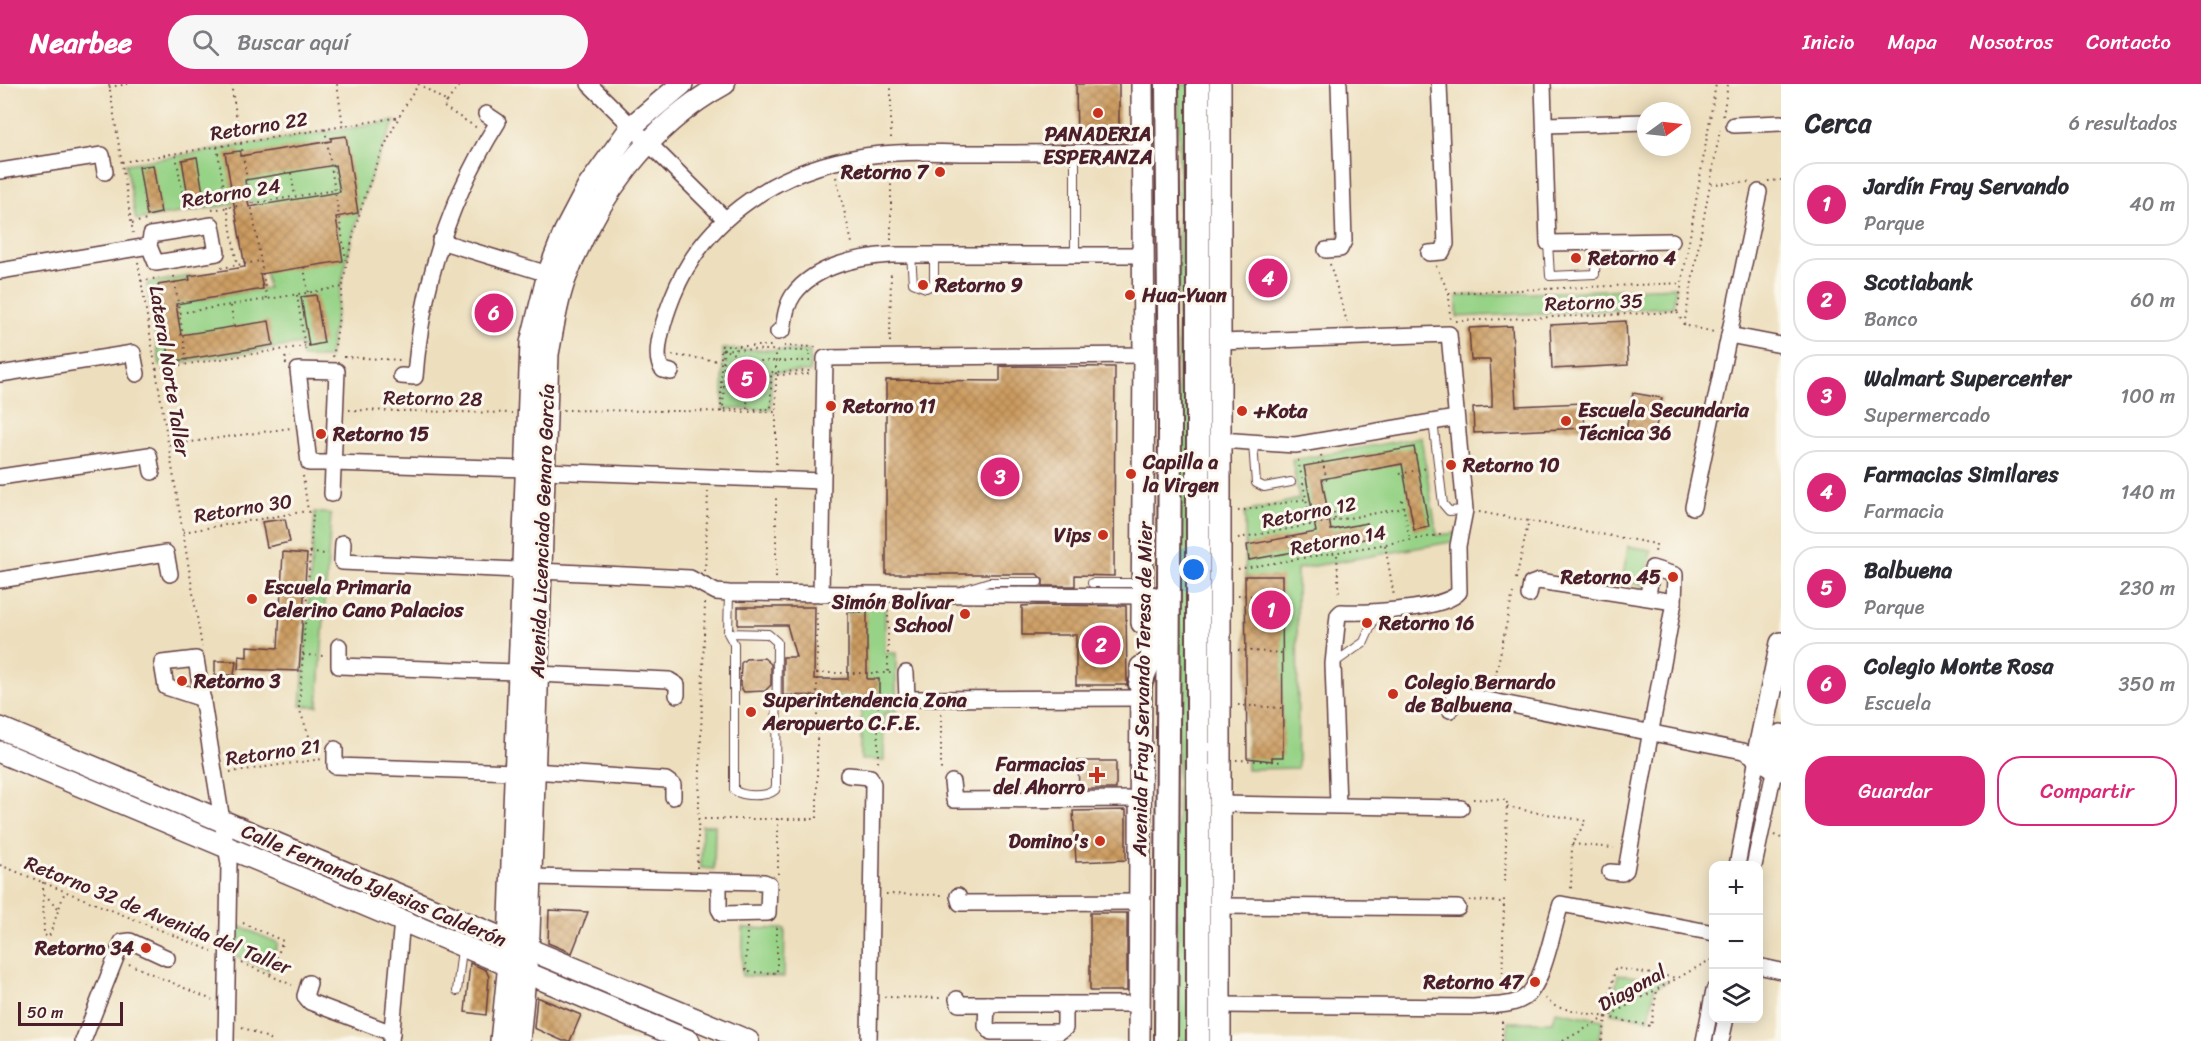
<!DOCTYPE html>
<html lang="es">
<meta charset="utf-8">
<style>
:root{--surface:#fff;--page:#f7f7f7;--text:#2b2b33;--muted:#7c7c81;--line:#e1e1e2;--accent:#db2777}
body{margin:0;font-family:Sriracha,sans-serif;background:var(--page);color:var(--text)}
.controls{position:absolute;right:18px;bottom:18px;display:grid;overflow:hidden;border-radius:12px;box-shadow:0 3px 15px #0003}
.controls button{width:54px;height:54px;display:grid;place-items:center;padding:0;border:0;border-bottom:2px solid var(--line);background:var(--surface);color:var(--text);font:30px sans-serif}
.compass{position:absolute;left:1637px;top:18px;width:54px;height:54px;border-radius:50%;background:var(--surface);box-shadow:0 3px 15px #0003;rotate:75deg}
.scale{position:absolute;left:18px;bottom:15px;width:105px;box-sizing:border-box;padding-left:6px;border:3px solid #4a1f2b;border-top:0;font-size:16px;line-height:21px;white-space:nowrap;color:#4a1f2b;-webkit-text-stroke:4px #fbf7ec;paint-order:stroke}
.you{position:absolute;left:1194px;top:486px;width:21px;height:21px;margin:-15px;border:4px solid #fff;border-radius:50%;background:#1a73e8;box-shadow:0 0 0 9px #1a73e833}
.badge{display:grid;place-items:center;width:39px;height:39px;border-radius:50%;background:var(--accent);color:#fff;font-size:20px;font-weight:700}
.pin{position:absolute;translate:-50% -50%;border:3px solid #fff;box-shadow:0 2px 6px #0006}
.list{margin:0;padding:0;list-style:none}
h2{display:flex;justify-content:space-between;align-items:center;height:78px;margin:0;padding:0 24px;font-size:26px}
h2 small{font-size:20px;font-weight:400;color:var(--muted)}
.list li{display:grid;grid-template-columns:39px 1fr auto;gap:18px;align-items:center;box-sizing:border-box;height:84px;margin:0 12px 12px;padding:0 12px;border:2px solid var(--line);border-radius:24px}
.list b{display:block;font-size:22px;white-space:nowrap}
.list p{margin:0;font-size:20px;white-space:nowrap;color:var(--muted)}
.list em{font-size:20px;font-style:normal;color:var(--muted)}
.actions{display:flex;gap:12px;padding:18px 24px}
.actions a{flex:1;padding:14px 0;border:2px solid var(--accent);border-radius:24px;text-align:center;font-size:21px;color:var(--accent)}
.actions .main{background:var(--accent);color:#fff}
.icon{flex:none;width:33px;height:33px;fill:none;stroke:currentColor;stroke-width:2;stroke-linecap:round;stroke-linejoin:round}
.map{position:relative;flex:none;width:1781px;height:957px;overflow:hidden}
header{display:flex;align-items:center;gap:36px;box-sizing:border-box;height:84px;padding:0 30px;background:var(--accent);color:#fff}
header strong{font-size:28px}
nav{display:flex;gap:33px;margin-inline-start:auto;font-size:21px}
.search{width:420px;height:54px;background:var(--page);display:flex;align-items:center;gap:15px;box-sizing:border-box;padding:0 21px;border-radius:33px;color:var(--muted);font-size:22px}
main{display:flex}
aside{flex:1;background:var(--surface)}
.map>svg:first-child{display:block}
.green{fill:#97d387;stroke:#707959;stroke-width:1.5}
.park{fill:url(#park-tufts);stroke:#707959;stroke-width:1.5}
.building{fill:url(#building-cross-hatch);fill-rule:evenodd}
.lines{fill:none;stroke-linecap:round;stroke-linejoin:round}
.lane-casing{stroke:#623c41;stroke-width:10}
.street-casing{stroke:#623c41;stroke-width:18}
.secondary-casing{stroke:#623c41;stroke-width:24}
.primary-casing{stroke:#623c41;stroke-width:26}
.path{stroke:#623c41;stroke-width:2;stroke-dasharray:1.5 4.5;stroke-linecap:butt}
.lane{stroke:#fff;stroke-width:8}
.street{stroke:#fff;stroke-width:15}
.secondary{stroke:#fff;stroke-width:21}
.primary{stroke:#fff;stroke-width:22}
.poi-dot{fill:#c8321e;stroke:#fbf7ec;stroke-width:2}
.labels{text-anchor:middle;stroke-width:6;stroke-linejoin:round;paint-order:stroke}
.street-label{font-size:20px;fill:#4a1f2b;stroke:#fbf7ec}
.poi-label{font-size:20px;font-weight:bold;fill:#4a1f2b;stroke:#fbf7ec;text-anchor:start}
</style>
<header>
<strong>Nearbee</strong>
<div class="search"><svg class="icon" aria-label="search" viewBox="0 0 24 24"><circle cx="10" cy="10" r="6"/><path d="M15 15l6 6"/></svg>Buscar aquí</div>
<nav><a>Inicio</a><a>Mapa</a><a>Nosotros</a><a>Contacto</a></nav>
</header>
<main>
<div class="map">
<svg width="1781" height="957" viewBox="0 0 1781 957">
<defs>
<pattern id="park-tufts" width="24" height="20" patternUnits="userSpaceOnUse" patternTransform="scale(1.5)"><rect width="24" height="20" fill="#97d387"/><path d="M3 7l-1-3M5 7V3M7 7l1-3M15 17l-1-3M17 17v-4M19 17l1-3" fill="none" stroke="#84b575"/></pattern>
<pattern id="building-cross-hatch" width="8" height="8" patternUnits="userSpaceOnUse" patternTransform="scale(1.5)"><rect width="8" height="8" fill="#cc9c61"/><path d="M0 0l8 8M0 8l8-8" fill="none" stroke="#a87f50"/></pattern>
</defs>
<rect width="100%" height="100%" fill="#fbf7ec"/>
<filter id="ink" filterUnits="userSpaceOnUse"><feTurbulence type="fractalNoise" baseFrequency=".0167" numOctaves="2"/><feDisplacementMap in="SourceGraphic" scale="12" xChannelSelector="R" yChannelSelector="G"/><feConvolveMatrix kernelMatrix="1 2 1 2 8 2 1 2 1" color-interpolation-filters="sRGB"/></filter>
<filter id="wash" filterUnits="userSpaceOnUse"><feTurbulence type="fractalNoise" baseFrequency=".008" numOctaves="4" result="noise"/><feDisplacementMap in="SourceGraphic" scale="24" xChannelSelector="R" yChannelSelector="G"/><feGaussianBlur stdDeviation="1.35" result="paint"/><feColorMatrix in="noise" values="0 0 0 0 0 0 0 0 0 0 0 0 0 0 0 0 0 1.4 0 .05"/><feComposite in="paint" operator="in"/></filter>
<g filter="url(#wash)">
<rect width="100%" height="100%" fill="#eddfbe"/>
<!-- green -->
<g class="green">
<path d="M1179,0H1195L1191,957H1177Z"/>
<path d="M395,37C357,112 341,192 329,274L302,273L300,260L160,282L147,199L189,192L194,217L268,204L254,117L136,136L126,80Z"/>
<path d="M1676,203L1673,223L1457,233V212Z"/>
<path d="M1421,353L1437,451L1456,449L1457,457L1297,485L1298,684L1247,685L1245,428L1299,415L1292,376Z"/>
<path d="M315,428L331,430L318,622H301Z"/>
<path d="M1628,462L1651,466L1646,502L1622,498Z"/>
<path d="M848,523H885V569H896V629H884V676H861V626H815L814,595H848Z"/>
<path d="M702,741H715L714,785L701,784Z"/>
<path d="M234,840L278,859L268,886L232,870Z"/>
<path d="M743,844L785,845L784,893L742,892Z"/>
<path d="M1618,890L1666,898L1654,905L1649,935L1611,929Z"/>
<path d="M1556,927L1603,936L1598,957H1508V938H1553Z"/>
</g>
<!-- park -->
<path class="park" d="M723,265L810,267V288H771V325H723Z"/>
<g id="blocks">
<!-- building -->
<g class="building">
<path d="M1076,0H1119V58L1077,59Z"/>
<path d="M346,52L358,129L336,133L343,177L260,190L263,205L176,220L181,251L269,237L273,261L170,278L158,201L190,196L189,192L245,183L225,69L240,67V72L331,57V54ZM335,81L340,108L249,123L245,96Z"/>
<path d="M197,73L205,121L190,124L182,76Z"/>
<path d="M153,81L161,129L147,132L139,83Z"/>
<path d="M316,211L324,259L309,262L301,213Z"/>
<path d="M1626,237L1628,281L1552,285L1550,241Z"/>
<path d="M1512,242L1516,322L1583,319L1585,344L1474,349L1473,324L1492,323V311L1490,276H1471L1469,244Z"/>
<path d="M1000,282L1115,283L1114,492L1075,491V502H1043V496L1037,490H886V296L1000,297Z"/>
<path d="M1633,309L1662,314L1654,352L1626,346Z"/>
<path d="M1414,363L1429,443L1414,446L1402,380L1322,395L1331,446L1367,439L1370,454L1249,476L1247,461L1316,448L1304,382Z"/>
<path d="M285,435L290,458L267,463L262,438Z"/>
<path d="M283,468L307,470L299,587L238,585L239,572L247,573V562L278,564Z"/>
<path d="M1245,492H1282L1283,673H1272V677L1247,674Z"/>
<path d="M1037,521L1126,522L1127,601H1076V551H1022V522Z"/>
<path d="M738,523H815L814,595H848V528H867V595H879V613L783,611V573H796L787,541H738Z"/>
<path d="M764,574L771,580V601L765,607L744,608L740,602L741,579L746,575Z"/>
<path d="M215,577H236L234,591H215Z"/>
<path d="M1078,677H1116V705H1079Z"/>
<path d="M1126,726V776L1076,778L1073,727Z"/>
<path d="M549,826L588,828L572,869L548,859Z"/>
<rect x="1090" y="829" width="37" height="78"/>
<path d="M470,879L486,886L489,893L486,931L465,928Z"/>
<path d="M537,913L581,931L570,957H563L534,944Z"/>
</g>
</g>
</g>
<g filter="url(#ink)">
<use href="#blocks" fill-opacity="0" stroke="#623c41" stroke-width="1.5"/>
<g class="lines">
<defs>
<g id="lane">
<path d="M1548,159L1550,192L1595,190L1596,160"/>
<path d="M911,171L913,199L926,204L934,200V171"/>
<path d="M1075,171V68"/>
<path d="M1433,337L1443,420L1449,427L1465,426"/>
<path d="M1253,360L1256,399L1264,403L1291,398"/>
<path d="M1092,499H1132L1141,496"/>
<path d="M963,506L989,498H1038"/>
<path d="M728,549L768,550L777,558L776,701L775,706C767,713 743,713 734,706V560L728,549L729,509"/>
<path d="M1334,579L1364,558L1377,529"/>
<path d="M457,907L462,865"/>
</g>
<g id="street">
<path d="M589,0L725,135"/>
<path d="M1543,0L1548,159L1672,157"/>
<path d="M1545,41L1646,38"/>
<path d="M1734,41L1781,39"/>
<path d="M0,87L102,71L105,88"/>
<path d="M212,141L217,169L156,179L149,162L151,151Z"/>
<path d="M440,157L548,190"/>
<path d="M1326,166L1340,165L1344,157L1339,0"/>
<path d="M1429,169L1442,168L1446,160L1439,0"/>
<path d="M0,187L149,162"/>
<path d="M778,248L783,246C785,233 786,221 794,210C815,182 858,173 891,171H1143"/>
<path d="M1729,251L1781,261"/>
<path d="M1220,258L1449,250L1465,426L1458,462L1459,508C1445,526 1365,529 1341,528L1338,531L1333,580L1338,721"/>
<path d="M671,288L663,286C650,273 667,227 673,212C705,131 782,84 865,72C902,66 942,69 979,69C1033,69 1088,69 1142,67"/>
<path d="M0,290L133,269L137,290"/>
<path d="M401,292L415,293C422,200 448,117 498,38L486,30"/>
<path d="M1220,356L1295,361L1456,334"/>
<path d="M544,387L822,397"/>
<path d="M0,393L149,371L152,388"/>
<path d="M332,410L337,287L298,286L309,379H333L527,385"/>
<path d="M1693,423L1759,108"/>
<path d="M343,459L342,478L690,494L716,508L729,509L1143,512"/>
<path d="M0,496L166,469L170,490"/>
<path d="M821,510L825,274L1144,271"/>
<path d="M1529,511L1531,500L1539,497L1674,518"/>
<path d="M339,562V582L519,588"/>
<path d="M906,589L907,615L1140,614"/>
<path d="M537,590L669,596L677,601V611"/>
<path d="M203,615L166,603L162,579L196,575L229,780L226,957"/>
<path d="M1450,626L1453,614L1462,611L1743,667L1757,674L1737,782"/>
<path d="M335,665V682L516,688"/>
<path d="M533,687L666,696L673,701V713"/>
<path d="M848,691L870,693L873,700L869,957"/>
<path d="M952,698L954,716L1140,715"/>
<path d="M1220,720L1461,724"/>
<path d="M1754,782L1775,683"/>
<path d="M1610,788L1622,789L1626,786L1674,518L1675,491L1652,484L1648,512"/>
<path d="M531,793L764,798L769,800L768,829L722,830L719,825V798"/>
<path d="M958,812L960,819L1141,818"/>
<path d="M1220,822L1458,824"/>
<path d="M1758,882L1781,887"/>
<path d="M309,899L305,912L310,918L392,949"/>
<path d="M957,915L959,920H1139"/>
<path d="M987,920L986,942L991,948H1059L1065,944V920"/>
<path d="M1220,921L1474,923C1489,921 1510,923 1524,914C1544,901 1553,843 1561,820L1714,849"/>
<path d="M83,957L122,858L130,857L167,874"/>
<path d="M391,957L402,836"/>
<path d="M1704,957L1714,906"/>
<path d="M1721,957L1726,934"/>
</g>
<g id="secondary">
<path d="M1142,0L1144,271L1142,539"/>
<path d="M1220,0V957"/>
<path d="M1781,559L1757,674L1781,686"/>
<path d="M0,644L748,957"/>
<path d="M0,668L689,957"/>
<path d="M1775,683L1781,651"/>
<path d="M501,957L508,889L531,259L548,190L565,147L588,103L632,42L682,0"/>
<path d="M519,957L529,850L548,270C553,245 556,219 565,195C595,115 649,41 724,0"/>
<path d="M1139,957L1141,583"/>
</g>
<g id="primary">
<path d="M1198,0V957"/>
<path d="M1140,600L1152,572L1153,514"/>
<path d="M1166,957L1170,340L1167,0"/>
</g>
</defs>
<!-- lane casing -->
<use href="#lane" class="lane-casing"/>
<!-- street casing -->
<use href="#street" class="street-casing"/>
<!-- secondary casing -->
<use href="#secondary" class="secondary-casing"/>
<!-- primary casing -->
<use href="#primary" class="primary-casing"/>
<!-- path -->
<g class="path">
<path d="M109,0L133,149"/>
<path d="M231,0L267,215"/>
<path d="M337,0L343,42"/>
<path d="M109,3L128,0"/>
<path d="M447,18L444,23L477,44"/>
<path d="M447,18L460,0"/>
<path d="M1723,32L1728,0"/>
<path d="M325,45L346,176"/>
<path d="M891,54V0"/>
<path d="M217,63L237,181"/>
<path d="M176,71L186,130"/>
<path d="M122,78L400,33"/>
<path d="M291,89L295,112"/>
<path d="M836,93L853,163"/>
<path d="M1768,97L1781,96"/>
<path d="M1711,100L1750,98"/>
<path d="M212,126L335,106"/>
<path d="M132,139L147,136"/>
<path d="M891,156V84"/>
<path d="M138,178L202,563"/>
<path d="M1330,180L1347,238"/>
<path d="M1436,182L1449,209L1450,236"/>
<path d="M304,183L308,209"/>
<path d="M221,184L260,177"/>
<path d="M174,192L187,280"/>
<path d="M141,197L159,194"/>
<path d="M1547,204L1548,233"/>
<path d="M1449,209L1682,199"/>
<path d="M297,211L306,270"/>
<path d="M231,222L234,243"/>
<path d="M1677,228L1716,0"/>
<path d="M180,229L343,203"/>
<path d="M1456,237L1677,228L1684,241L1714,248"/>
<path d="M1684,241L1720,46"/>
<path d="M890,258L891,186"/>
<path d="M784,262L817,263"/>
<path d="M723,265L724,302"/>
<path d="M672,271L720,277"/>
<path d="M333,273C339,242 340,209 347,178C360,118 384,51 419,0L447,18"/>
<path d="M344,273L401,276"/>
<path d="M810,277H761V288L740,289L724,303L723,325H771V288L810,287"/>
<path d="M286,280L285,274L291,273"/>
<path d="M761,282L723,265L810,267V272"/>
<path d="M156,285L305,262"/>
<path d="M777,291L810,290"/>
<path d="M747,325L748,289"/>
<path d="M349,326L512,329"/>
<path d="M563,326L776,328"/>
<path d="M721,328V262H772"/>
<path d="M169,361L291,344"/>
<path d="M1321,371L1327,397"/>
<path d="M1298,376L1302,394"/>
<path d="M776,380V266"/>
<path d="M1400,390L1427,384"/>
<path d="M303,392L308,427L313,430L299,624L310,655L324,656"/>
<path d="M1303,399L1311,441"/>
<path d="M1402,416L1410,457"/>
<path d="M1238,427L1306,415"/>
<path d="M1334,428L1335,436"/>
<path d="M1479,428L1656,460L1655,469"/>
<path d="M183,448L307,427"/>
<path d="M1238,454L1404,424"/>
<path d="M1385,461L1394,512"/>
<path d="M310,469L327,470"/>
<path d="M1337,471L1339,513"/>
<path d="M1238,485L1445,450"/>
<path d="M705,487L708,408"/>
<path d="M776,494V410"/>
<path d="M1516,495L1529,436"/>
<path d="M1238,511L1280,513"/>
<path d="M888,526V589"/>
<path d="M1238,566L1283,569"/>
<path d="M303,571L324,572"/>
<path d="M817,589H892"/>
<path d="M1493,604L1513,509"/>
<path d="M1238,621L1283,624"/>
<path d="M816,622H895"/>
<path d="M878,622V681"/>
<path d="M941,630V690"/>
<path d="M1236,676L1284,678"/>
<path d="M230,688L322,675"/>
<path d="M1473,715L1507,716L1505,799"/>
<path d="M1507,723L1586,737L1572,760L1571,807"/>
<path d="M698,735H817V524"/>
<path d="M1774,751L1781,754"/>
<path d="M1572,760L1614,764"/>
<path d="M0,781L212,867"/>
<path d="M697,784L705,519"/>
<path d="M778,790V735"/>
<path d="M43,798L44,851L49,853L65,807"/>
<path d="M44,810L59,825"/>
<path d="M886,810L943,811"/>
<path d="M1469,816L1502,818"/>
<path d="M243,839L283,857L270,891"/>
<path d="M747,843L746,888L777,889V840"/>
<path d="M242,879L292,901"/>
<path d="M129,880L212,916"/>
<path d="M1502,907L1504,814"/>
<path d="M884,913L942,914"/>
<path d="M1545,914L1556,923L1651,942L1657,906"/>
<path d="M242,943L275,957"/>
<path d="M1502,957V936"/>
<path d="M1563,957L1714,874"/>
<path d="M1602,957L1615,884L1677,894"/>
</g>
<!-- lane -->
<use href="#lane" class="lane"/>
<!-- street -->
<use href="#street" class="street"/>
<!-- secondary -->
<use href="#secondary" class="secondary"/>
<!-- primary -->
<use href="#primary" class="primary"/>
</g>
</g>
<!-- markers -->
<g class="poi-dot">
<circle cx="1098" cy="29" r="6"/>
<circle cx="940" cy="88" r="6"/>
<circle cx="1576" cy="174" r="6"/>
<circle cx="923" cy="201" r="6"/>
<circle cx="1130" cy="211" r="6"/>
<circle cx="831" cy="322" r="6"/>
<circle cx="1242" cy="327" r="6"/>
<circle cx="1566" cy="337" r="6"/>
<circle cx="321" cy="350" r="6"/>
<circle cx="1451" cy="381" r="6"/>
<circle cx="1131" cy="390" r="6"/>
<circle cx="1103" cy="451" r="6"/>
<circle cx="1673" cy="493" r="6"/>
<circle cx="252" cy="515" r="6"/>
<circle cx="965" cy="530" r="6"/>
<circle cx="1367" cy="539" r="6"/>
<circle cx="182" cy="597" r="6"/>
<circle cx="1393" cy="610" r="6"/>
<circle cx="751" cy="628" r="6"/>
<path d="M1094 682h6v6h6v6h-6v6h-6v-6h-6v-6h6z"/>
<circle cx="1100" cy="757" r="6"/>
<circle cx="146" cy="864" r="6"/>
<circle cx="1535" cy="898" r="6"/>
</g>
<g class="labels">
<!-- street labels -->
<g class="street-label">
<text transform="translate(259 42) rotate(-9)" y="7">Retorno 22</text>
<text transform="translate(231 109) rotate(-9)" y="7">Retorno 24</text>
<text transform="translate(1594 218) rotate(-2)" y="7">Retorno 35</text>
<text transform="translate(170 287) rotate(81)" y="7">Lateral Norte Taller</text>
<text transform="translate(433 314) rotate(1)" y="7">Retorno 28</text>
<text transform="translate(243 424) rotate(-9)" y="7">Retorno 30</text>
<text transform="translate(1309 428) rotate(-11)" y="7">Retorno 12</text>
<text transform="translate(542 447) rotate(-88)" y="7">Avenida Licenciado Genaro García</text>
<text transform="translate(1338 456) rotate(-10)" y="7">Retorno 14</text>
<text transform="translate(1142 605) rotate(-89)" y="7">Avenida Fray Servando Teresa de Mier</text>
<text transform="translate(273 668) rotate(-8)" y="7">Retorno 21</text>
<text transform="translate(374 801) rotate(23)" y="7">Calle Fernando Iglesias Calderón</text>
<text transform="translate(158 831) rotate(22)" y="7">Retorno 32 de Avenida del Taller</text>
<text transform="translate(1632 904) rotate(-29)" y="7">Diagonal</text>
</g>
<!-- poi labels -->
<g class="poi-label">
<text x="1098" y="57" text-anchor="middle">PANADERIA<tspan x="1098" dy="23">ESPERANZA</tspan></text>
<text x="928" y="95" text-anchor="end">Retorno 7</text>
<text x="1588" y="181">Retorno 4</text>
<text x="935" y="208">Retorno 9</text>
<text x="1142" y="218">Hua-Yuan</text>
<text x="843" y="329">Retorno 11</text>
<text x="1578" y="333">Escuela Secundaria<tspan x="1578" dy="23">Técnica 36</tspan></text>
<text x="1254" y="334">+Kota</text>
<text x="333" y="357">Retorno 15</text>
<text x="1143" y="385">Capilla a<tspan x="1143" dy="23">la Virgen</tspan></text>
<text x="1463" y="388">Retorno 10</text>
<text x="1091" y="458" text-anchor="end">Vips</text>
<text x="1661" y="500" text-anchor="end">Retorno 45</text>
<text x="264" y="510">Escuela Primaria<tspan x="264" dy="23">Celerino Cano Palacios</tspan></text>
<text x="953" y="525" text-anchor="end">Simón Bolívar<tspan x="953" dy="23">School</tspan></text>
<text x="1379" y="546">Retorno 16</text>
<text x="194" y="604">Retorno 3</text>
<text x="1405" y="605">Colegio Bernardo<tspan x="1405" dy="23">de Balbuena</tspan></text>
<text x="763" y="623">Superintendencia Zona<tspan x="763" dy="23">Aeropuerto C.F.E.</tspan></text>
<text x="1085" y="687" text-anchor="end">Farmacias<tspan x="1085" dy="23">del Ahorro</tspan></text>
<text x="1088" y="764" text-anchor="end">Domino's</text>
<text x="134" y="871" text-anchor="end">Retorno 34</text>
<text x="1523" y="905" text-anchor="end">Retorno 47</text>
</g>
</g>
</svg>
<div class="controls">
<button>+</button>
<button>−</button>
<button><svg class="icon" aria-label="layers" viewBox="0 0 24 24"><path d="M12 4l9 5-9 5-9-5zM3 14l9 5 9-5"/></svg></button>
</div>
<svg class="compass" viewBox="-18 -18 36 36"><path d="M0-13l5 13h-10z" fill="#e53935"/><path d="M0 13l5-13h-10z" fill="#7c7c81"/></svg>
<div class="scale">50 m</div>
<div class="you"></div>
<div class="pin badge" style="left:1271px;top:526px">1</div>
<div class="pin badge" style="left:1101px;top:561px">2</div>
<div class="pin badge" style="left:1000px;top:393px">3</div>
<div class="pin badge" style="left:1268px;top:194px">4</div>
<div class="pin badge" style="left:747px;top:295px">5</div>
<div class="pin badge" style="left:494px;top:229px">6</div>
</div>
<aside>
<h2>Cerca<small>6 resultados</small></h2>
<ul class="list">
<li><span class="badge">1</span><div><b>Jardín Fray Servando</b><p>Parque</p></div><em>40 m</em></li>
<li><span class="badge">2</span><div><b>Scotiabank</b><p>Banco</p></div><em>60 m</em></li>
<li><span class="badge">3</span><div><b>Walmart Supercenter</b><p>Supermercado</p></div><em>100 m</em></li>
<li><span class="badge">4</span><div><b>Farmacias Similares</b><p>Farmacia</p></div><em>140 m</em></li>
<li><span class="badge">5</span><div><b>Balbuena</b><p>Parque</p></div><em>230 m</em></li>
<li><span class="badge">6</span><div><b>Colegio Monte Rosa</b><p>Escuela</p></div><em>350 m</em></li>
</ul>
<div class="actions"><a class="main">Guardar</a><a>Compartir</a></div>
</aside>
</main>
